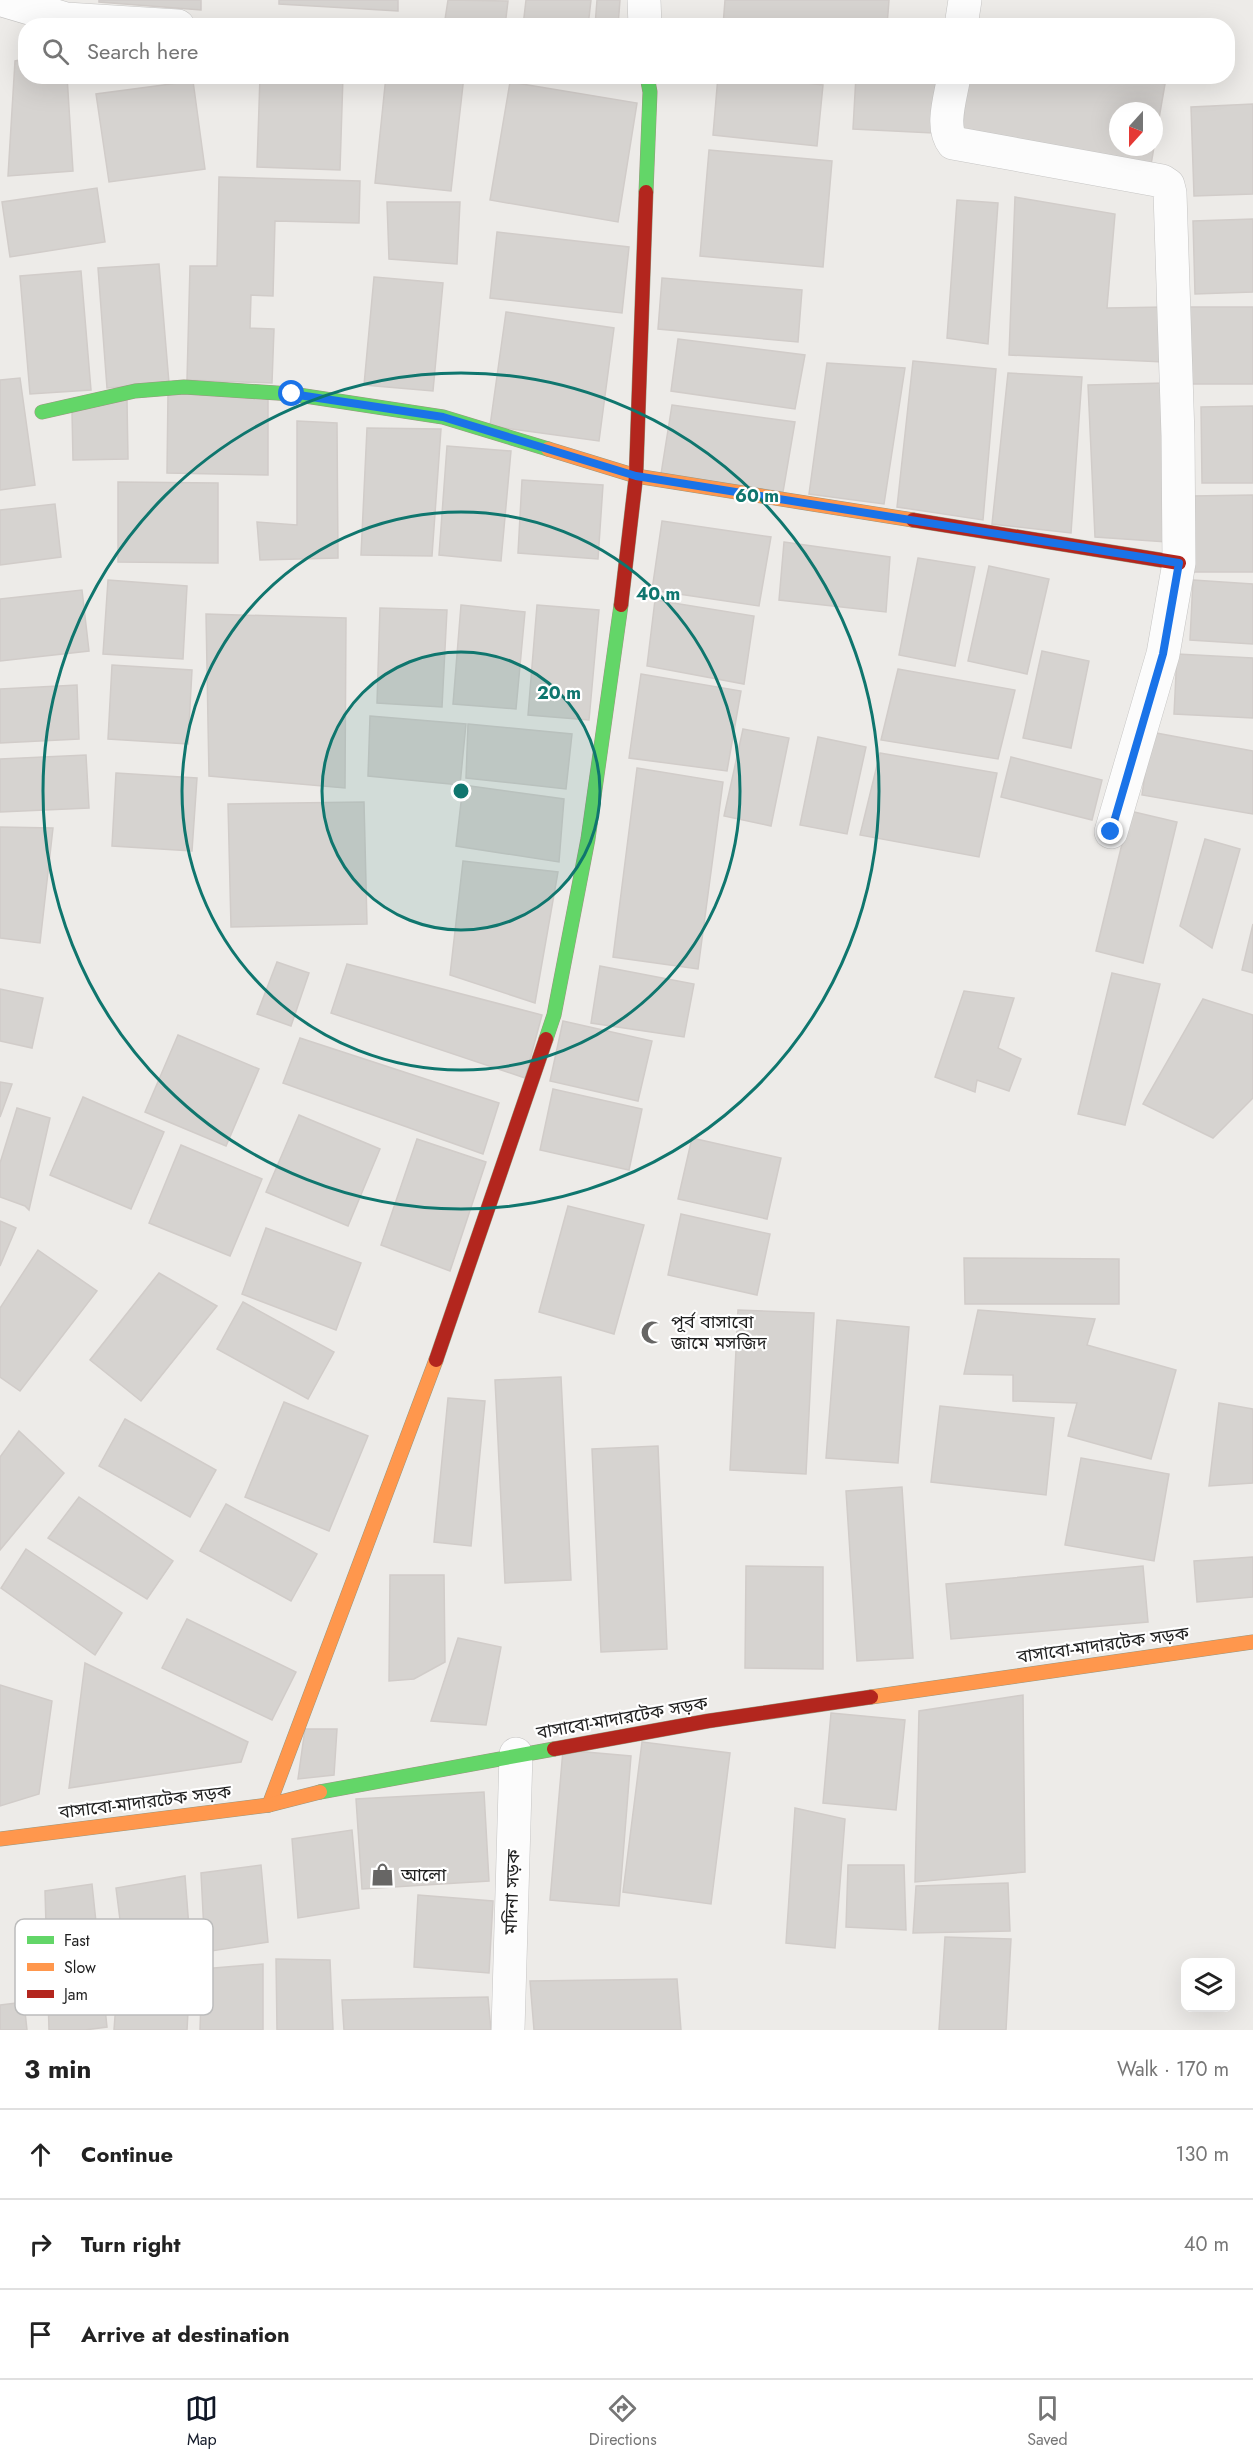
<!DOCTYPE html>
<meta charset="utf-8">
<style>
:root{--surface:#fff;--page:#f6f6f6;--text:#222;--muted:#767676;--line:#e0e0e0;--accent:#111827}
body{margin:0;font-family:Jost,"Noto Sans Bengali",sans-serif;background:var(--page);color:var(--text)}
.controls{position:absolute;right:18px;bottom:18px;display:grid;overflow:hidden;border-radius:12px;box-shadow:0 6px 24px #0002}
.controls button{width:54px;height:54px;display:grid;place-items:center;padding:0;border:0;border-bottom:2px solid var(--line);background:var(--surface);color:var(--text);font:30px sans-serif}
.compass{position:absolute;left:1109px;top:102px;width:54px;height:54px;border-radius:50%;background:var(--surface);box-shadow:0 6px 24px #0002;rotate:201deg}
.stop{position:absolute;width:18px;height:18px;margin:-14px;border:4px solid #1a73e8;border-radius:50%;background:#fff}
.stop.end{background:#1a73e8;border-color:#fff;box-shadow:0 2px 6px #0008}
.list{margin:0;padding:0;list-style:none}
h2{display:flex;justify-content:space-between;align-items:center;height:78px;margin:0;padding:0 24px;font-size:26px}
h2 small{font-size:20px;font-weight:400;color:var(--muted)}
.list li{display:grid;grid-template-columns:39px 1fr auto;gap:18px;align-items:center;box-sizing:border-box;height:90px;padding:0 24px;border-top:2px solid var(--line)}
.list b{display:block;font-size:22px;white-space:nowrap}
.list em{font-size:20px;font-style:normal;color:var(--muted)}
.icon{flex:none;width:33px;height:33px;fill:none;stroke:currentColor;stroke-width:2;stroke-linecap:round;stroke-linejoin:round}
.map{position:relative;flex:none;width:1253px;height:2030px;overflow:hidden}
.search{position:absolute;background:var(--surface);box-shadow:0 6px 24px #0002;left:18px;right:18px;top:18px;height:66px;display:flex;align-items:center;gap:15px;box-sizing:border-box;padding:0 21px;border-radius:24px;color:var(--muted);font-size:22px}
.sheet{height:348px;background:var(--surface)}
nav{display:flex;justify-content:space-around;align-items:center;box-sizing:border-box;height:84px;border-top:2px solid var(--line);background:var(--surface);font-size:16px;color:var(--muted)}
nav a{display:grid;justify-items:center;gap:3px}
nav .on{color:var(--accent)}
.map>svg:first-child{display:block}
.building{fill:#d6d3d0;stroke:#d1ccc9;stroke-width:1.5}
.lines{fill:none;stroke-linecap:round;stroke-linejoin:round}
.street-casing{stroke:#c6c5c4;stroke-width:34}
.fast-casing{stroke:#99977f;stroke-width:15}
.slow-casing{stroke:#99977f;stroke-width:15}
.jam-casing{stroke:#99977f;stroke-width:15}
.street{stroke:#fcfcfc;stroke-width:33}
.fast{stroke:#63d668;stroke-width:14}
.slow{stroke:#ff974d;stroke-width:14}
.jam{stroke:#b3261e;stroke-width:14}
.route{stroke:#1a73e8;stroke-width:8}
.ring{fill:none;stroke:#0f766e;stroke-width:3}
.labels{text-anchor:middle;stroke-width:4.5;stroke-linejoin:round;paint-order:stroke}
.poi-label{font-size:18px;fill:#1f1f1f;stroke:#fff;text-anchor:start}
.street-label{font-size:18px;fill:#1f1f1f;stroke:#fff}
.key{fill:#fff;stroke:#bcbcbc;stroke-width:1.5}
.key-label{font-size:16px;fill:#1f1f1f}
.centre{fill:#0f766e;stroke:#fff;stroke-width:3}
.ring-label{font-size:18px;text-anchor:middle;font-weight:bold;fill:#0f766e;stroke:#fff;stroke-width:4.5;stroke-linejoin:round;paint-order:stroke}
</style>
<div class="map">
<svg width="1253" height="2030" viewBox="0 0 1253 2030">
<rect width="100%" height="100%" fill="#edebe8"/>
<!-- building -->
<g class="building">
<path d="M99,0H201V10L99,2Z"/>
<path d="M279,0H398V11L279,4Z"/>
<path d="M448,0L508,1L505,26H444Z"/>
<path d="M526,0H591L588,26H523Z"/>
<path d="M597,0H620L618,26H595Z"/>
<path d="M725,0H889L887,26H723Z"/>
<path d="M26,59V76H67L73,171L8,176L15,61Z"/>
<path d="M260,76H343L340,170L257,167Z"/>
<path d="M386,76H464L451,191L375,183Z"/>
<path d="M718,76H747L823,85L817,146L713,135Z"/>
<path d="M856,76H936L933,133L853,129Z"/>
<path d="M964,76H1124L1165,84L1154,147V111H1118V147H1154L1151,165L954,130Z"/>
<path d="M193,81L205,169L109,182L96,94Z"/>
<path d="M510,82L637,103L618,222L490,200Z"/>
<path d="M1253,104V194L1194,196L1191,107Z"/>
<path d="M709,150L832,161L823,267L700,256Z"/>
<path d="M219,177L360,181L359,223L275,221L273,296L251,295L250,328L274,329L272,383L187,380L190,266H217Z"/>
<path d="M97,188L105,242L10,257L2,202Z"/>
<path d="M1015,197L1115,214L1107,308L1165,307L1164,362L1009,355Z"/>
<path d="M957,200L998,203L988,344L947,338Z"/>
<path d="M387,202H460L457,264L389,259Z"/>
<path d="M1253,219V292L1195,294L1193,221Z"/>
<path d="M497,232L629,247L622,313L490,298Z"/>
<path d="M159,264L169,383L107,388L98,268Z"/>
<path d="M81,271L91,390L30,394L20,276Z"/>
<path d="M374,277L443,283L433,391L364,385Z"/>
<path d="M662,278L802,290L798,342L658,329Z"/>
<path d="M1185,307H1253V384H1186Z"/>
<path d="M506,312L614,328L599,441L490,426Z"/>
<path d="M678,339L805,355L795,409L671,391Z"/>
<path d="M913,361L996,369L983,520L897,507Z"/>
<path d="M827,363L905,368L884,504L809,494Z"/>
<path d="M1008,373L1082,377L1071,533L992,524Z"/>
<path d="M20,378L35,485L0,490V380Z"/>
<path d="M1164,383L1167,542L1095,537L1088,385Z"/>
<path d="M168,393L268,395V475L167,473Z"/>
<path d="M127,400L128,459L73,460L72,411Z"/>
<path d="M672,405L795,422L783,492L661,474Z"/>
<path d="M1253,406V483H1202L1201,407Z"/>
<path d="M297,421L337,423L338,558L260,560L257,522L297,525Z"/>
<path d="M367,428L441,429L432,556L361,555Z"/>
<path d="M447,446L511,451L501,561L439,555Z"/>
<path d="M522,480L603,485L598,559L518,553Z"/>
<path d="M118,482L218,483V563L118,562Z"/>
<path d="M1253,495V572H1193L1192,496Z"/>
<path d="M55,504L61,557L0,565V510Z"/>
<path d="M662,521L771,537L759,606L652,590Z"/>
<path d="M784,542L890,557L886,612L779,600Z"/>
<path d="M918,558L975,567L955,666L899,655Z"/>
<path d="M989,566L1049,579L1027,674L968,661Z"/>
<path d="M108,580L187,586L183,659L103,654Z"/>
<path d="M1193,580L1253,584V644L1190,640Z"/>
<path d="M82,590L89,651L0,661V599Z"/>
<path d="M655,600L754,616L744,684L647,666Z"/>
<path d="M461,605L525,612L516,709L453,704Z"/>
<path d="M537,605L599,610L589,720L528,715Z"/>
<path d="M380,608L447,610L442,707L377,703Z"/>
<path d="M206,614L346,618L345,788L209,776Z"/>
<path d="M1042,651L1089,661L1071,748L1023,738Z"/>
<path d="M1177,654L1253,658V718L1174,714Z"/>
<path d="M112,665L192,670L188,744L108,739Z"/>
<path d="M898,669L1015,690L998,759L881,740Z"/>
<path d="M641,674L741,691L727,771L629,758Z"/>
<path d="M77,685L79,739L0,743V689Z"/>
<path d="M370,716L466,724L460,785L368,776Z"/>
<path d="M468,724L572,734L566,789L466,778Z"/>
<path d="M743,729L789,738L771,826L724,816Z"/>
<path d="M1151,732L1253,751V814L1142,795Z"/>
<path d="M818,737L866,747L847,834L800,825Z"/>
<path d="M880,753L997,773L979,857L860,835Z"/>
<path d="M86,755L89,808L0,812V759Z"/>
<path d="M1011,757L1102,780L1092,820L1001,797Z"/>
<path d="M637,768L723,782L698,969L613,957Z"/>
<path d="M116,773L197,778L192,851L112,846Z"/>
<path d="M463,785L564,799L559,862L456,846Z"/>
<path d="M364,802L367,924L231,927L228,804Z"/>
<path d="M1130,811L1177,822L1143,963L1096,951Z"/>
<path d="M0,827L53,828L40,943L0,938Z"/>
<path d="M1205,839L1240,849L1212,948L1180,926Z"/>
<path d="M463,861L558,872L535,1003L450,975Z"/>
<path d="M1253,924V973L1242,970Z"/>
<path d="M277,962L309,973L291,1026L257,1014Z"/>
<path d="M347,964L542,1015L525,1078L331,1013Z"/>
<path d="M600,966L694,984L684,1037L591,1023Z"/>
<path d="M1112,973L1160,984L1125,1125L1078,1114Z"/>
<path d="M0,989L43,998L32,1048L0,1041Z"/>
<path d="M964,991L1014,998L998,1048L1021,1059L1009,1091L977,1080L975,1092L935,1077Z"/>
<path d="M1203,999L1253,1015V1098L1213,1138L1143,1104Z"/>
<path d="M563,1021L652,1041L638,1101L550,1081Z"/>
<path d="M178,1035L259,1069L226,1146L145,1112Z"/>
<path d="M300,1038L499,1103L483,1154L283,1083Z"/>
<path d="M0,1082L12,1084L0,1117Z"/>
<path d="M553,1089L642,1109L629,1170L540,1150Z"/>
<path d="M83,1097L164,1132L131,1209L50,1175Z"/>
<path d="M17,1108L50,1118L29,1210L25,1206L0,1197V1163Z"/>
<path d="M299,1115L380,1149L348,1226L266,1192Z"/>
<path d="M692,1138L781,1158L767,1219L678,1199Z"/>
<path d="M417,1139L486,1162L450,1271L381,1245Z"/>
<path d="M181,1145L262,1179L230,1256L149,1223Z"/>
<path d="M568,1206L644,1225L614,1334L539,1312Z"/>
<path d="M681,1214L770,1234L757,1295L668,1275Z"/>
<path d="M0,1221L16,1228L0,1266Z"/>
<path d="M266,1228L361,1263L336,1330L242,1294Z"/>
<path d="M38,1250L97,1291L20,1391L0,1377V1308Z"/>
<path d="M964,1258L1119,1259V1304H965Z"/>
<path d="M159,1273L217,1306L141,1401L90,1360Z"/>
<path d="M243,1302L334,1352L308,1399L217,1349Z"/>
<path d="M738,1310L814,1313L806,1474L730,1470Z"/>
<path d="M978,1310L1095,1319L1087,1345L1176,1370L1151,1459L1068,1436L1077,1403L1013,1401V1375L964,1374Z"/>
<path d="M837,1320L909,1327L898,1463L826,1458Z"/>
<path d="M561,1377L571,1580L505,1583L495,1380Z"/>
<path d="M448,1398L485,1401L471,1546L434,1542Z"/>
<path d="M284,1402L368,1436L329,1531L245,1497Z"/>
<path d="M1219,1403L1253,1409V1483L1209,1486Z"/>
<path d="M940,1406L1054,1418L1046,1495L931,1482Z"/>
<path d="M125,1419L216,1470L190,1517L99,1466Z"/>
<path d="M19,1431L64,1473L0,1550V1457Z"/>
<path d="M658,1446L667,1649L601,1652L592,1449Z"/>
<path d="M1081,1458L1169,1474L1154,1561L1065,1545Z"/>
<path d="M902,1487L913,1658L857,1661L846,1491Z"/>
<path d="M79,1497L173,1561L147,1599L48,1538Z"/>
<path d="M226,1504L317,1554L291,1601L200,1551Z"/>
<path d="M26,1549L122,1613L95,1655L1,1588Z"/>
<path d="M1253,1557V1597L1197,1602L1194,1561Z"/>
<path d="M746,1566L823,1567V1669L745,1668Z"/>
<path d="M1143,1566L1148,1622L951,1639L946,1584Z"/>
<path d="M390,1575H444L445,1662L414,1679L389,1681Z"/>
<path d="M187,1619L296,1672L272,1720L162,1668Z"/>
<path d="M458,1638L501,1647L486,1725L431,1721Z"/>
<path d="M85,1663L248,1742L241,1762L69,1788Z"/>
<path d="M0,1685L52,1701L39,1794L0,1806Z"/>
<path d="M1023,1695L1025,1872L915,1882L919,1711Z"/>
<path d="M831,1713L905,1720L896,1810L823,1803Z"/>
<path d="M305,1729H337L334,1775L298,1779Z"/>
<path d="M642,1742L730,1753L711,1904L623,1892Z"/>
<path d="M563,1750L631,1756L619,1906L550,1900Z"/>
<path d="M484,1792L489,1881L362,1889L356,1799Z"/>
<path d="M795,1808L845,1819L835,1948L786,1943Z"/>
<path d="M352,1830L359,1908L298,1918L292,1839Z"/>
<path d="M261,1865L268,1942L205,1952L201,1873Z"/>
<path d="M848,1865H904L906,1930L846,1927Z"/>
<path d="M185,1876L193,1980L129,1991L116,1888Z"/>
<path d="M1008,1883L1010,1931L913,1933L916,1886Z"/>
<path d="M92,1884L107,2027L85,2030H49L45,1891Z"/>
<path d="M418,1895L493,1901L489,1973L414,1967Z"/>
<path d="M945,1937L1011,1939L1006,2030H939Z"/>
<path d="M276,1959L330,1960L333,2030H277Z"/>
<path d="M263,1964V2030H200L202,1969Z"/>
<path d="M677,1979L681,2030H534L530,1981Z"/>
<path d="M189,1993L187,2030H114L116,2003Z"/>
<path d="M488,1997L491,2030H344L342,2000Z"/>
<path d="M24,2002L27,2030H0V2005Z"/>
</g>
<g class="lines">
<defs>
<g id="street">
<path d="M2,0L66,19L178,26"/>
<path d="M644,0L645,26"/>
<path d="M961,26L965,0"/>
<path d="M954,76C951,96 940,127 953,143L1162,181L1168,185L1170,193L1178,436L1179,563L1163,654L1111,832"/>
<path d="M508,2030L516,1754"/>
</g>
<g id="fast">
<path d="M646,192L650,92L647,76"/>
<path d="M42,412L135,391L184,387L292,394L443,417L548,449"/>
<path d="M546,1039L554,1015L588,839L621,605"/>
<path d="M320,1792L554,1749"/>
</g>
<g id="slow">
<path d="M548,449L636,476L913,520"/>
<path d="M871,1697L1253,1642"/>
<path d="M269,1805L436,1360"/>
<path d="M0,1839L269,1805L320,1792"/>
</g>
<g id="jam">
<path d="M913,520L1179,563"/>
<path d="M621,605L636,476L646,192"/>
<path d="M436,1360L546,1039"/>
<path d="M554,1749L708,1721L871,1697"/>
</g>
</defs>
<!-- street casing -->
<use href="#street" class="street-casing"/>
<!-- fast casing -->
<use href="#fast" class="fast-casing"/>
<!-- slow casing -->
<use href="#slow" class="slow-casing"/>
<!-- jam casing -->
<use href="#jam" class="jam-casing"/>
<!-- street -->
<use href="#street" class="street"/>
<!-- fast -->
<use href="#fast" class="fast"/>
<!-- slow -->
<use href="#slow" class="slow"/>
<!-- jam -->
<use href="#jam" class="jam"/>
</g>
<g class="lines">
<!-- route -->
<path class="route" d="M292,394L443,417L636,476L1179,563L1163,654L1111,832"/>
</g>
<!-- distance rings -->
<circle cx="461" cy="791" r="139" fill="#0f766e" fill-opacity=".12"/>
<g class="ring">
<circle cx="461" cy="791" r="139"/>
<circle cx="461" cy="791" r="279"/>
<circle cx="461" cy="791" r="418"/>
</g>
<!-- icons -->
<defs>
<symbol id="mosque-bare" viewBox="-9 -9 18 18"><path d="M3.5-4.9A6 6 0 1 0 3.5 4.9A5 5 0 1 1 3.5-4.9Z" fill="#676665" stroke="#fff" stroke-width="2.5" paint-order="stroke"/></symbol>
<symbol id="shop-bare" viewBox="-9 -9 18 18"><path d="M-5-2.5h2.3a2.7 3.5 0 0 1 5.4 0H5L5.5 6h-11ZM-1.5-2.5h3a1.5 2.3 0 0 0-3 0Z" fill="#676665" stroke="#fff" stroke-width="2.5" paint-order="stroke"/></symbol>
</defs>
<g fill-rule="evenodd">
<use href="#mosque-bare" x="636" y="1316" width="33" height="33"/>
<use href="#shop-bare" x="366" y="1858" width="33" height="33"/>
</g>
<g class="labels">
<!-- poi labels -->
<g class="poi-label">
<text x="671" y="1328">পূর্ব বাসাবো<tspan x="671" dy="21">জামে মসজিদ</tspan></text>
<text x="401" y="1881">আলো</text>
</g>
<!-- street labels -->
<g class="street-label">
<text transform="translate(1103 1645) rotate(-8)" y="6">বাসাবো-মাদারটেক সড়ক</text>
<text transform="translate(622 1718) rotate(-10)" y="6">বাসাবো-মাদারটেক সড়ক</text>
<text transform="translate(145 1802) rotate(-7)" y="6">বাসাবো-মাদারটেক সড়ক</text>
<text transform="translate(512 1892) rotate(-88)" y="6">মদিনা সড়ক</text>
</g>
</g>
<!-- legend -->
<rect x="15" y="1919" width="198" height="96" rx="9" class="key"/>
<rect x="27" y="1936" width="27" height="8" fill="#63d668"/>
<rect x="27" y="1963" width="27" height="8" fill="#ff974d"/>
<rect x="27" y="1990" width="27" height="8" fill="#b3261e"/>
<g class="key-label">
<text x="64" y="1946">Fast</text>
<text x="64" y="1973">Slow</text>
<text x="64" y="2000">Jam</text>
</g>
<circle cx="461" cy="791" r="9" class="centre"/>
<g class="ring-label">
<text x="757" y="502">60 m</text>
<text x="658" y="600">40 m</text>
<text x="559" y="699">20 m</text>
</g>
</svg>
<div class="controls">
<button><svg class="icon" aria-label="layers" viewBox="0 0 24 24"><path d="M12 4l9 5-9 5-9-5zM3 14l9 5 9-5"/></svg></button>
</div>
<svg class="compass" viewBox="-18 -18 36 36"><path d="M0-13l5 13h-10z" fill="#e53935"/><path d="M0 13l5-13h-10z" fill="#767676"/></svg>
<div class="stop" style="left:292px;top:394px"></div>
<div class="stop end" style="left:1111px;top:832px"></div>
<div class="search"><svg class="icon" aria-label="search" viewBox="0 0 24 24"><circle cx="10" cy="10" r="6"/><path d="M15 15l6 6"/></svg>Search here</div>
</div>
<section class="sheet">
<h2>3 min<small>Walk · 170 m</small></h2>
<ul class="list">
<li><svg class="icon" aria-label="ahead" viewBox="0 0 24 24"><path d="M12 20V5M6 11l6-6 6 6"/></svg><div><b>Continue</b></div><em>130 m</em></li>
<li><svg class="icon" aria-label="right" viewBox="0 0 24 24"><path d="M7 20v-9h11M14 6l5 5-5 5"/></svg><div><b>Turn right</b></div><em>40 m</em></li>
<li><svg class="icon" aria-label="arrive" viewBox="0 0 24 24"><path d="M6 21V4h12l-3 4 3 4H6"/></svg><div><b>Arrive at destination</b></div></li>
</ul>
</section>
<nav>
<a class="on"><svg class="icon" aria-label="map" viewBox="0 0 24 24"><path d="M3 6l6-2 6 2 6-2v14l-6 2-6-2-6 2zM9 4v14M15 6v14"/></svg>Map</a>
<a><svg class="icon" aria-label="directions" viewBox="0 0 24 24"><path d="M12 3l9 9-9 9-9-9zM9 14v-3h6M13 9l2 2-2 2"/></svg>Directions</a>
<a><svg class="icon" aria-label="saved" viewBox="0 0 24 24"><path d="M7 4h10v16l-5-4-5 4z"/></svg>Saved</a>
</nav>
